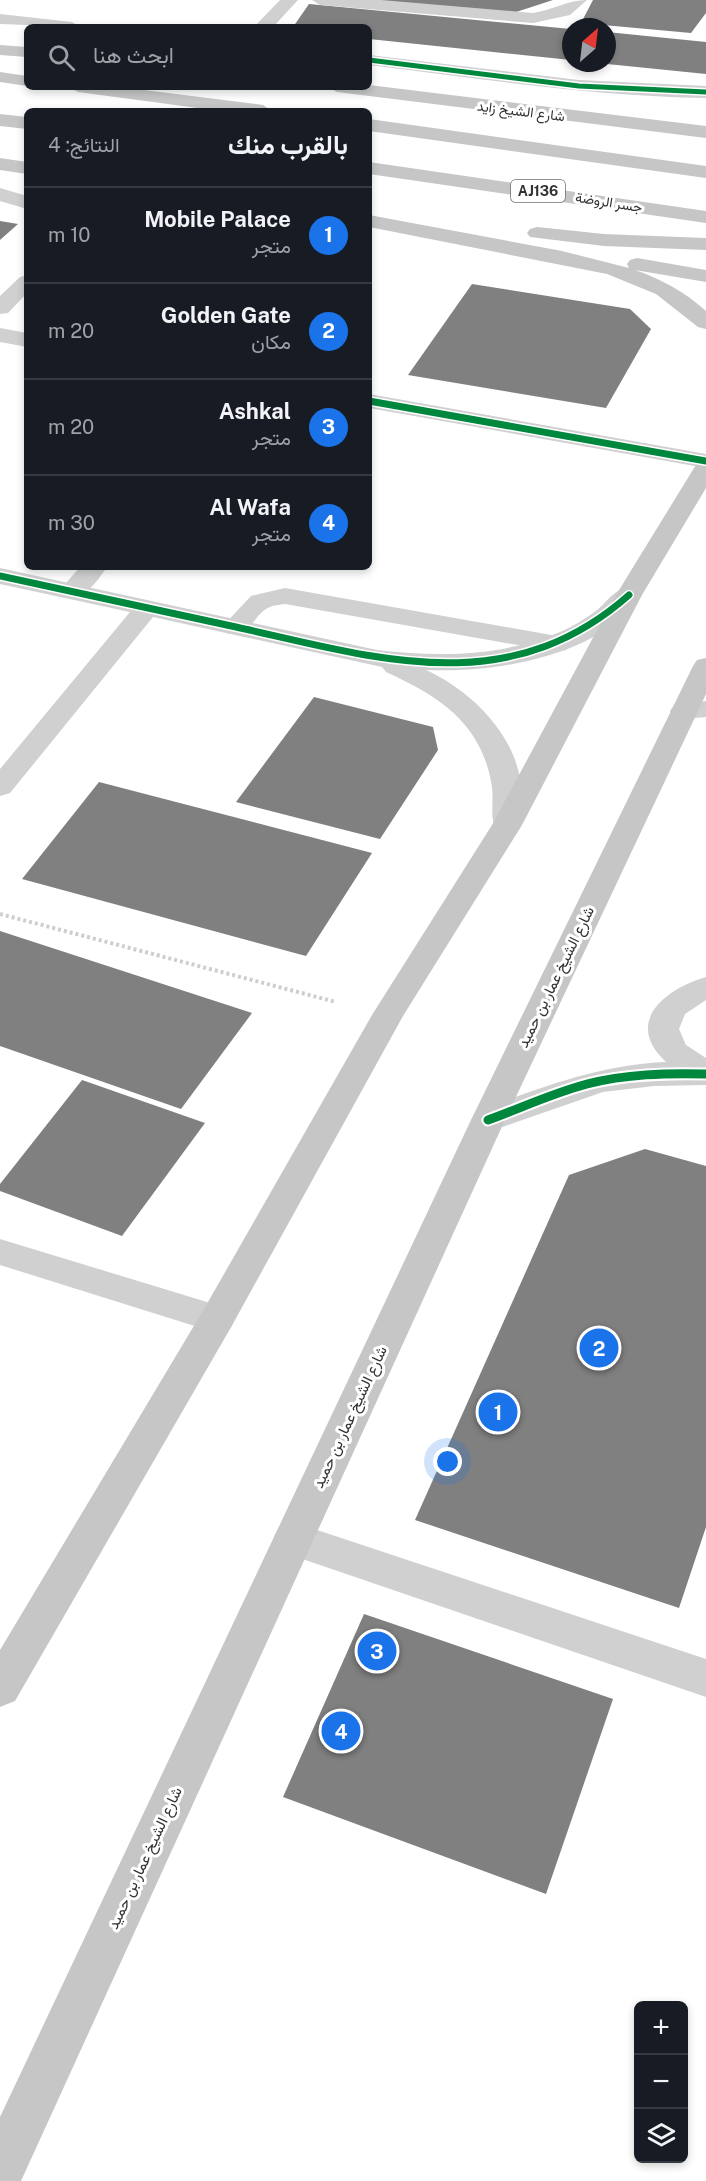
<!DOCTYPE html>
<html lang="ar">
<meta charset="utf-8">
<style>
:root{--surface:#171b24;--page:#20242c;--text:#f1f3f6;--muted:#9ea1a6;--line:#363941;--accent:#1a73e8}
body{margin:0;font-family:"Public Sans",Vazirmatn,sans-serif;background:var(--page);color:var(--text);direction:rtl}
.controls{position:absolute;right:18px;bottom:18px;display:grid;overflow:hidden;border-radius:9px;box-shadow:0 3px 9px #0003}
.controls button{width:54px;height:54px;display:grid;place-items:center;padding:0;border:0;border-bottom:2px solid var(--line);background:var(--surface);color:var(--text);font:30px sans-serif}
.compass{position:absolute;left:562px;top:18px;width:54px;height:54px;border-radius:50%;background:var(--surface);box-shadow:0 3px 9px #0003;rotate:28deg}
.you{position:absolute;left:448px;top:1462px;width:21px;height:21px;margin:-15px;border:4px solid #fff;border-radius:50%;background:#1a73e8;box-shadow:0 0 0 9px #1a73e833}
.badge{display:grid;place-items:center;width:39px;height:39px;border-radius:50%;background:var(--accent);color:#fff;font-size:20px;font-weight:700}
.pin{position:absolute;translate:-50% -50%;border:3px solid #fff;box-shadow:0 2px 6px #0006}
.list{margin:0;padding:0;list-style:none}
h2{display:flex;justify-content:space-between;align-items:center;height:78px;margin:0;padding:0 24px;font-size:26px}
h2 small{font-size:20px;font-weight:400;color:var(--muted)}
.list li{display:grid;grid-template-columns:39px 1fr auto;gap:18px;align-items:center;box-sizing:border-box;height:96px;padding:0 24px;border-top:2px solid var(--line)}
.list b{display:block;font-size:22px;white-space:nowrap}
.list p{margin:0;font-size:20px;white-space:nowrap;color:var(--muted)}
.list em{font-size:20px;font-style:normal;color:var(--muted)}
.icon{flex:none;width:33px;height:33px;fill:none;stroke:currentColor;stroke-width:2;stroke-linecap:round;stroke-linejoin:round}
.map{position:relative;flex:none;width:706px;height:2181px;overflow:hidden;direction:ltr}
.search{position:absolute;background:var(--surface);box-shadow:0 3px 9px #0003;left:24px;top:24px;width:348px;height:66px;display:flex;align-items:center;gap:15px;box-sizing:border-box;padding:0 21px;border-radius:9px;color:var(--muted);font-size:22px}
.panel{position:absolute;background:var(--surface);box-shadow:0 3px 9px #0003;left:24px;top:108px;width:348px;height:462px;border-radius:9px;direction:rtl}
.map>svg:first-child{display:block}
.building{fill:#808080}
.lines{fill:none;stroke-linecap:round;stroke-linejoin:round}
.path{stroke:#cecece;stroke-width:4;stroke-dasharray:3 3;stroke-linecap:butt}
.lane{fill:#d0d0d0;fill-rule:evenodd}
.street{fill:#d0d0d0;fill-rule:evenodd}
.primary{fill:#c6c6c6;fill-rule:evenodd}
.cycleway-far2-casing{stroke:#fff;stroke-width:8}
.cycleway-far1-casing{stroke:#fff;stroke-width:10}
.cycleway-casing{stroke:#fff;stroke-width:13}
.cycleway-far2{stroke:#00873e;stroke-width:5}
.cycleway-far1{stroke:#00873e;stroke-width:7}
.cycleway{stroke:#00873e;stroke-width:9}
.labels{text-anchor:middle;stroke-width:6;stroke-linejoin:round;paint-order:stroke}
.far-street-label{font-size:14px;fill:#313131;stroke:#fff}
.shield{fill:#fff;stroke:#6f6f6f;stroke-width:1.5}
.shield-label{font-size:14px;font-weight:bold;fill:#313131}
.street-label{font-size:15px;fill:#313131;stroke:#fff}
</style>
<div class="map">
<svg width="706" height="2181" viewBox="0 0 706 2181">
<rect width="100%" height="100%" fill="#fff"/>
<!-- building -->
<g class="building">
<path d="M373,0H553L510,14Z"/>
<path d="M593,0H706V13L691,33L581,23Z"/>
<path d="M309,4L571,29V60L369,39V27H293Z"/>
<path d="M607,32L706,42V74L607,64Z"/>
<path d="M0,221L18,224L0,240Z"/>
<path d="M472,284L630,309L651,329L606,408L408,375Z"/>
<path d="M314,697L433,727L438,750L380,839L236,802Z"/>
<path d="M99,782L372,853L306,956L22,879Z"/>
<path d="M0,931L252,1013L181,1109L0,1046Z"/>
<path d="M82,1080L205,1123L122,1236L0,1191V1184Z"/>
<path d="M645,1149L706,1166V1527L679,1608L415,1520L569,1175Z"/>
<path d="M364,1614L613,1699L546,1894L283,1797Z"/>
</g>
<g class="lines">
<!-- path -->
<path class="path" d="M0,914L336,1002"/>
<!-- lane -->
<g class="lane">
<path d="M280,0H298L273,27H254Z"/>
<path d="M312,0H381L533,13C553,10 568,0 587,0L570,15L533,23L320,5Z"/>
<path d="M80,567H107C96,583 82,603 62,597L58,592Z"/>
<path d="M285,588L557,636L566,638L570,644L566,650L557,652L285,604C280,605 274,605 270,607C251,615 253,639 226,633L222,627L251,596Z"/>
<path d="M0,1239L230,1309L235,1319L230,1329L217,1333L0,1265Z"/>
<path d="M293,1522L706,1659V1697L279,1551L273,1539L279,1527Z"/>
</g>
<!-- street -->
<g class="street">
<path d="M0,14L72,22L81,27L0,24Z"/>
<path d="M369,55L579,80L706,86V98C593,96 481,79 369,65Z"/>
<path d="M0,188L27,196V209L0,201Z"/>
<path d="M27,275V293L8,313L0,314V296L20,277Z"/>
<path d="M0,328L27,333V347L0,342Z"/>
<path d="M369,394L706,454V468L369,408Z"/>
<path d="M0,568L377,650C440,657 500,657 560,632C572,627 585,619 596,611C604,605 611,594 620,590C626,586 632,588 638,590L642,595C599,657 495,673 426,670C476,693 523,742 522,800C522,811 523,822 517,831L507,834L497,831C489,819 494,801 492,787C482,723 440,697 386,672L382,667L153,617L10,793L0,796V769L130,612L0,584Z"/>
<path d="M706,701V717L684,719L674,717L670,711L674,705Z"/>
<path d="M706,977V1000L685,1014L679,1029L686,1045L706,1058V1085L654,1086L603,1092L488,1132L476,1128L471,1120L476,1112C539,1088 598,1065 666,1062C623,1022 665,989 706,977Z"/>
</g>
<!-- primary -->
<g class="primary">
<path d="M0,45L27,47V57L0,55Z"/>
<path d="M0,72L27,76V86L0,82Z"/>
<path d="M369,85L706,126V138L337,92L328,87Z"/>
<path d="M69,87H120L263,105L272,111H220L78,92Z"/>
<path d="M0,114L27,117V129L0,126Z"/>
<path d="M369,119L706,166V178L369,131Z"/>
<path d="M0,158L27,162V174L0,170Z"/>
<path d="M369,162L706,211V223L369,174Z"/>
<path d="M369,215L562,251L629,268L627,264L630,260L637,258L706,270V282L635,270C661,279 685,292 706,311V329L698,327L656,294L607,274L369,227Z"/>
<path d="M537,227L604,234L706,238V250L604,246L530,237L527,233L530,229Z"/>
<path d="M706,461V488L642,595L522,825L403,1016L230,1329L15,1701L0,1707V1650L204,1309L372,1015L492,825L616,595L694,468L698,463Z"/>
<path d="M706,658V694L505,1120L21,2181H0V2117L471,1120L693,666L697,660Z"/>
</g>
<defs>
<path id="cycleway-far2" d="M369,60L579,86L706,92"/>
<g id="cycleway-far1">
<path d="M369,401L706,461"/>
<path d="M0,576C79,593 157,610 236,627C376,658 508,702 629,595"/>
</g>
<path id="cycleway" d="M488,1120C521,1108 553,1093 587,1084C626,1074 666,1073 706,1074"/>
</defs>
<!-- cycleway-far2 casing -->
<use href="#cycleway-far2" class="cycleway-far2-casing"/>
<!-- cycleway-far1 casing -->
<use href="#cycleway-far1" class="cycleway-far1-casing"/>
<!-- cycleway casing -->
<use href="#cycleway" class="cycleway-casing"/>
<!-- cycleway-far2 -->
<use href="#cycleway-far2" class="cycleway-far2"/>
<!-- cycleway-far1 -->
<use href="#cycleway-far1" class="cycleway-far1"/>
<!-- cycleway -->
<use href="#cycleway" class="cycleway"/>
</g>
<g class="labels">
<!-- far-street labels -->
<g class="far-street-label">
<text transform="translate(521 111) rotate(7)" y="5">شارع الشيخ زايد</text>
<text transform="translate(609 202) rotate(9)" y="5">جسر الروضة</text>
</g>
<!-- shield labels -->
<rect class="shield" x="511" y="180" width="54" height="22" rx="4.5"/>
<g class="shield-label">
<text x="538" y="196">AJ136</text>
</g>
<!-- street labels -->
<g class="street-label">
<text transform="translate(556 977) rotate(-64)" y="5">شارع الشيخ عمار بن حميد</text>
<text transform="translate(350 1417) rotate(-65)" y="5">شارع الشيخ عمار بن حميد</text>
<text transform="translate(145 1858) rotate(-65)" y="5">شارع الشيخ عمار بن حميد</text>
</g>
</g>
</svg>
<div class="controls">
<button>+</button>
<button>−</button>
<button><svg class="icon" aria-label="layers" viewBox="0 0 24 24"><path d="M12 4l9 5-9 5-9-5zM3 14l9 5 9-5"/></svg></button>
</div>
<svg class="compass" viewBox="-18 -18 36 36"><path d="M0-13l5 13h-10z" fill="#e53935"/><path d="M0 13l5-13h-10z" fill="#9ea1a6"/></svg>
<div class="you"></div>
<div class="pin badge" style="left:498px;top:1412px">1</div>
<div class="pin badge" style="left:599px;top:1348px">2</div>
<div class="pin badge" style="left:377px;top:1651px">3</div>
<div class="pin badge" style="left:341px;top:1731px">4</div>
<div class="search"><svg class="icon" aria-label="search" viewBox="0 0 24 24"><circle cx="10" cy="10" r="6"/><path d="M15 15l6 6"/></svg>ابحث هنا</div>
<section class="panel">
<h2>بالقرب منك<small>النتائج: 4</small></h2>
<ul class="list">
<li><span class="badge">1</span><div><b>Mobile Palace</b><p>متجر</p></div><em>10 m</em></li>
<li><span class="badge">2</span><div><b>Golden Gate</b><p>مكان</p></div><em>20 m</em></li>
<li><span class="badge">3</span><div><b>Ashkal</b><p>متجر</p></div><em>20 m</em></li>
<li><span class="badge">4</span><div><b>Al Wafa</b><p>متجر</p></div><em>30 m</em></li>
</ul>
</section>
</div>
